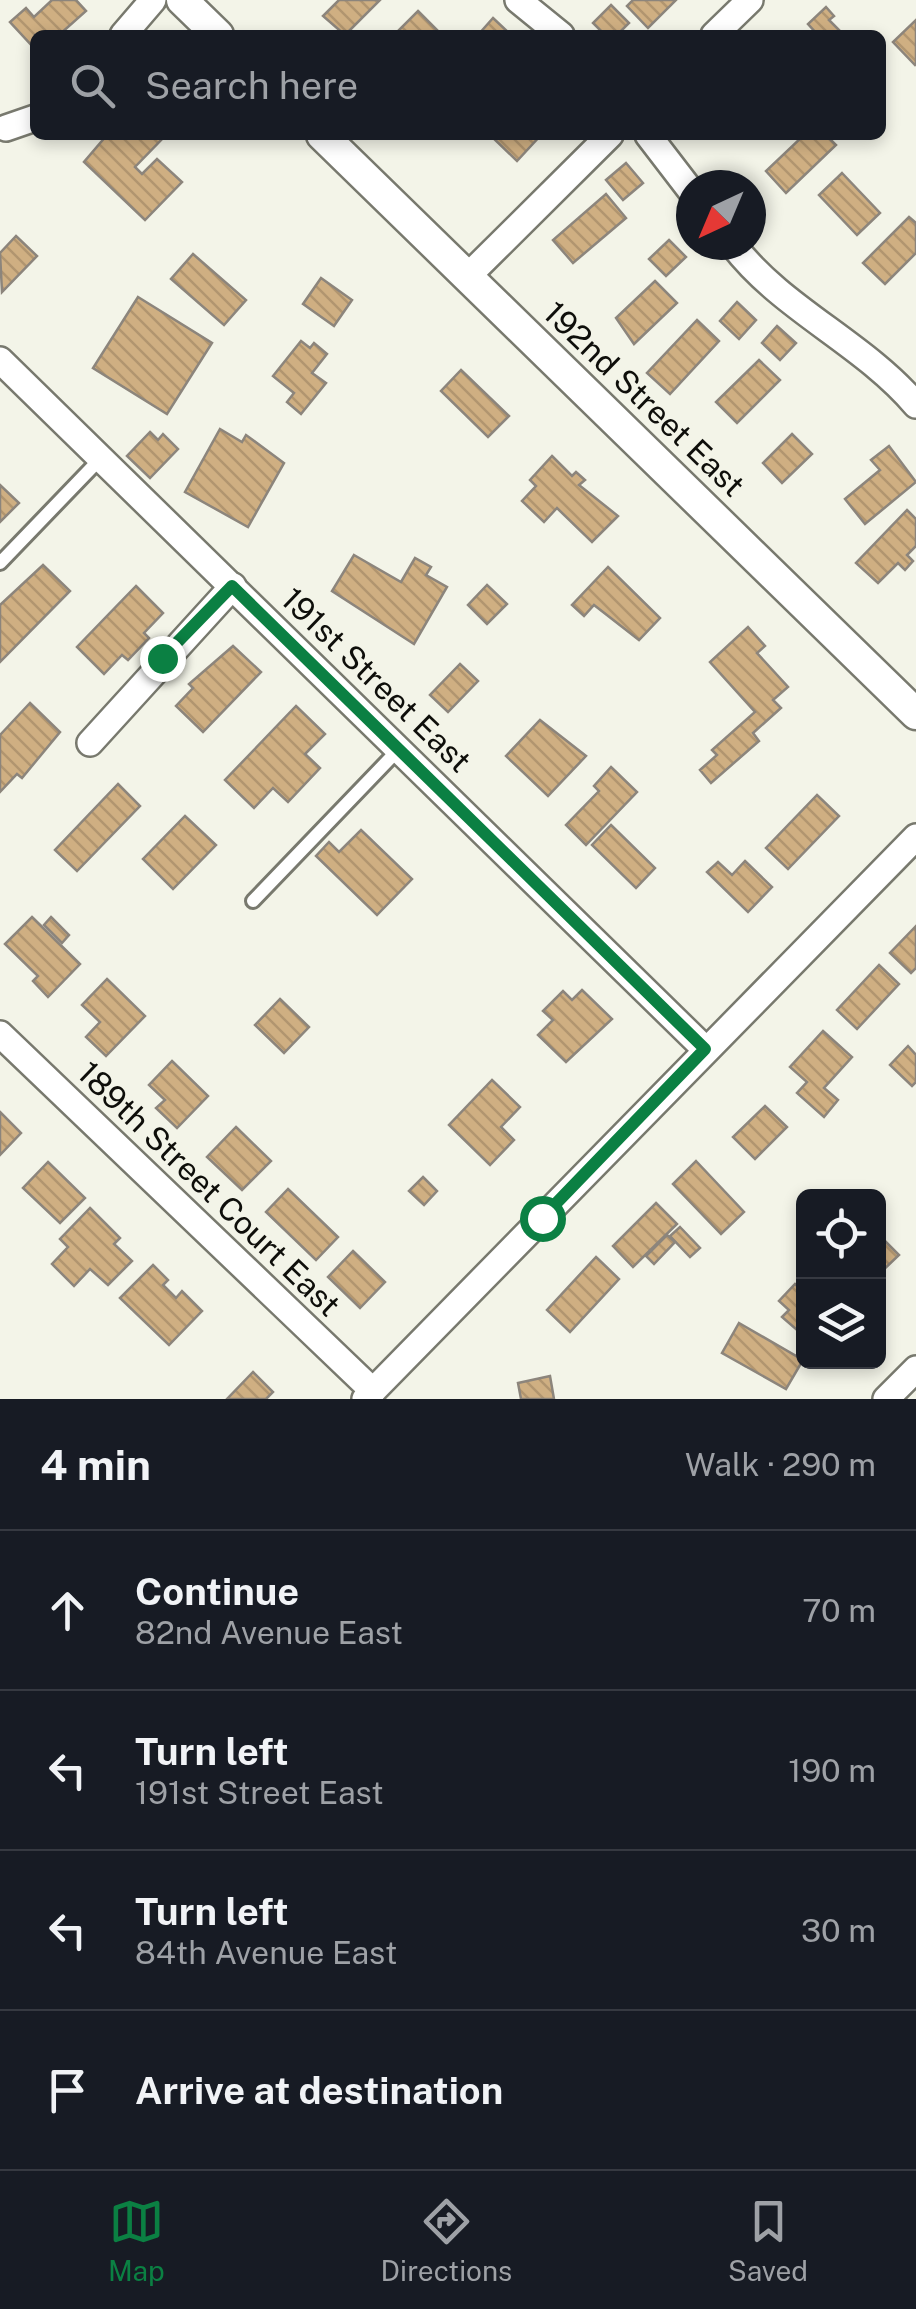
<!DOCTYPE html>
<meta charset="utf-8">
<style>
:root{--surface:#171b24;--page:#20242c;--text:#f1f3f6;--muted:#9ea1a6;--line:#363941;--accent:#0b8043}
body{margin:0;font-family:"Public Sans",sans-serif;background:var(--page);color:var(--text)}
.controls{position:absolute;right:30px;bottom:30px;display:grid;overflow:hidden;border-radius:15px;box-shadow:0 5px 15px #0003}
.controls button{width:90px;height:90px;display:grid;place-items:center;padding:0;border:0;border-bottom:2px solid var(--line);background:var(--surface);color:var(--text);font:50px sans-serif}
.compass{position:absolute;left:676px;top:170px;width:90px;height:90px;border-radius:50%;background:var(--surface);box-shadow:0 5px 15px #0003;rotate:224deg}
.stop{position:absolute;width:30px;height:30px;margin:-22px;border:8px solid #0b8043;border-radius:50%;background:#fff}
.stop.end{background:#0b8043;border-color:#fff;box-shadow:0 2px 10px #0008}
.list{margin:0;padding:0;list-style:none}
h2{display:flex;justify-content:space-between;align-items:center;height:130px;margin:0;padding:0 40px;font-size:42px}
h2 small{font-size:32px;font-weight:400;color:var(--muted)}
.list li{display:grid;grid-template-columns:65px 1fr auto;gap:30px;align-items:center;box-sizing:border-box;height:160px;padding:0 40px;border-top:2px solid var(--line)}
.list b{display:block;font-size:38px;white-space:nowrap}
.list p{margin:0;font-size:32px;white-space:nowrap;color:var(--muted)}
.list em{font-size:32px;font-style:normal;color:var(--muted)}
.icon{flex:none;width:55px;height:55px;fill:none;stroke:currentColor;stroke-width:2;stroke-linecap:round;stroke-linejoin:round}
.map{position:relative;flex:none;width:916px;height:1399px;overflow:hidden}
.search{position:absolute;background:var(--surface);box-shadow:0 5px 15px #0003;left:30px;right:30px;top:30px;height:110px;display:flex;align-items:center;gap:25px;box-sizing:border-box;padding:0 35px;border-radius:15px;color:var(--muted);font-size:38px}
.sheet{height:770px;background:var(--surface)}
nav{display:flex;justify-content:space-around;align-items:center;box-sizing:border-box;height:140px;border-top:2px solid var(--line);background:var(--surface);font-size:28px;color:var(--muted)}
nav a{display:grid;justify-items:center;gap:5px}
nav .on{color:var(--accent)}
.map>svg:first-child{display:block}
.building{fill:url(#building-back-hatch);stroke:#8c857c;stroke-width:2.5}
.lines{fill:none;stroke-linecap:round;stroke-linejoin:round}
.service-casing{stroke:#78796e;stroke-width:18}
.minor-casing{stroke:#78796e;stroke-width:30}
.tertiary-casing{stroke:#78796e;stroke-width:35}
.service{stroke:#fff;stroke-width:12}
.minor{stroke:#fff;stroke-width:25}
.tertiary{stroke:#fff;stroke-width:30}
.route{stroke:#0b8043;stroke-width:12}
.labels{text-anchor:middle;stroke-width:9;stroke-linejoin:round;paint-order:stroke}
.street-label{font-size:32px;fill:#0e0e0a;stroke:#f3f4e8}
</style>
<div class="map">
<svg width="916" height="1399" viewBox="0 0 916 1399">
<defs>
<pattern id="building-back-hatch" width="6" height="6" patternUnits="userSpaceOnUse" patternTransform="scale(2.5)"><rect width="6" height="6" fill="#cfaf82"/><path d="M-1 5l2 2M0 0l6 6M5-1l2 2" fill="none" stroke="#b1956f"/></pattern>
</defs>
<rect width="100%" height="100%" fill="#f3f4e8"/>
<!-- building -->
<g class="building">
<path d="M52,0H76L86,11L59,35H35V49L10,22L26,8L34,17Z"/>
<path d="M339,0H380L345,35L323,16Z"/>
<path d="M633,0H676L648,28L627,6Z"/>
<path d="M611,5L629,23L617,35H605L593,23Z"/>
<path d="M826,7L834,16L829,20L840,31L836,35H818L808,24Z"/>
<path d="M418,11L442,35H394Z"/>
<path d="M493,18L511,35H478Z"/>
<path d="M916,20V64L915,65L893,42Z"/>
<path d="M107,135H166L135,167L142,174L157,159L182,182L145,220L84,162Z"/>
<path d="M490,135H541L517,161Z"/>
<path d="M804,135H826L836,145L786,193L766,171Z"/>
<path d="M626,163L643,183L623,200L606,180Z"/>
<path d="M842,173L880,213L857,235L819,195Z"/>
<path d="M606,194L626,218L573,263L553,240Z"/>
<path d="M909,217L916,223V253L885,284L863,263Z"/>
<path d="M16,236L37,256L2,292L0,253Z"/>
<path d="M669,240L686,257L666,276L649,259Z"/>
<path d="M193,254L246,300L224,325L171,279Z"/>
<path d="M321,278L352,300L334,326L303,304Z"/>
<path d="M655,281L677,303L634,344L616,318Z"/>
<path d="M138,297L212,343L167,414L93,368Z"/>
<path d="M737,302L756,320L739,339L720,321Z"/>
<path d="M697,320L719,341L670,394L647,373Z"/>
<path d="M777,326L796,343L780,360L762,343Z"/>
<path d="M301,341L310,348L314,343L327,354L312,373L326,383L301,414L287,402L294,393L273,376Z"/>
<path d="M759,360L780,380L737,423L716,402Z"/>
<path d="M461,370L509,416L488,437L441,391Z"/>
<path d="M220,429L242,442L246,435L284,463L248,527L185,492Z"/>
<path d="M150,432L158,440L163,434L178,449L150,478L127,456Z"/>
<path d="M792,434L812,454L782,483L763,463Z"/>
<path d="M889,446L916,482L865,524L845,499L880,470L871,460Z"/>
<path d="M552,456L572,476L576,472L585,480L579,485L618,516L592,542L557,508L544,522L522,501L536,486L530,480Z"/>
<path d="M0,485L19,503L0,522Z"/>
<path d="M907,510L916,519V546L907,555L913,561L905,570L898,563L878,583L856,563Z"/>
<path d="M354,555L401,582L415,558L431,567L426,575L447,587L414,644L332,591Z"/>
<path d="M43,565L70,591L0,662V605Z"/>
<path d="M608,567L660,618L639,640L594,605L584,616L572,605Z"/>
<path d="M487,585L507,604L487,624L468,605Z"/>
<path d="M136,586L163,613L144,633L149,638L128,660L122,655L104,674L77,647Z"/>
<path d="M748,627L765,646L757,653L788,687L773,700L781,708L753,733L759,741L711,783L700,770L717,755L712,750L755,712L710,662Z"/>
<path d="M233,646L261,672L203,732L176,706L193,688L189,684Z"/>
<path d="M460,664L478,681L448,712L430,695Z"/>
<path d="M30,703L60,732L22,778L17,774L0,792V735Z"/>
<path d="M296,706L325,734L305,754L320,768L288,802L273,788L254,808L225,780Z"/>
<path d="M540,720L586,756L548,796L506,756Z"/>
<path d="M611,767L637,792L586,845L566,825L599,791L594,786Z"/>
<path d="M118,784L140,806L77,871L55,850Z"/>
<path d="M817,795L839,816L788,869L766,848Z"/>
<path d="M185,816L216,845L173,889L143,859Z"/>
<path d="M611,825L655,868L636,888L592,845Z"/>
<path d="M361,830L412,879L377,915L316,856L329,842L339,852Z"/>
<path d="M745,861L772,887L748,912L707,872L718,862L732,875Z"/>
<path d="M32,917L80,964L48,997L33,981L38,976L5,944Z"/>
<path d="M51,917L69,935L62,943L44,925Z"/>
<path d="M916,926V968L911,973L890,953Z"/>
<path d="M879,965L899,984L857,1029L837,1010Z"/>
<path d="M107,979L145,1016L106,1056L86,1037L100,1022L82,1005Z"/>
<path d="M582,990L612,1019L566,1062L538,1035L553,1020L543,1011L563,991L572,1000Z"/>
<path d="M280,999L309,1027L284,1053L255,1025Z"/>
<path d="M823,1031L852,1057L824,1088L838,1100L824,1117L797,1093L807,1082L790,1067Z"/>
<path d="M908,1046L916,1055V1082L912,1086L890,1065Z"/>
<path d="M172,1061L208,1096L177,1128L156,1108L165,1100L149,1085Z"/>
<path d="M492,1080L520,1107L501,1127L514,1140L490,1165L449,1125Z"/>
<path d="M765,1106L787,1127L755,1159L733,1137Z"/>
<path d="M0,1112L21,1133L0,1155Z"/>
<path d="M236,1127L271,1161L242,1190L207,1157Z"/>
<path d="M696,1161L744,1212L721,1234L673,1184Z"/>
<path d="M48,1162L85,1198L60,1223L23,1188Z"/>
<path d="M423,1177L437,1191L424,1205L409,1191Z"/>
<path d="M288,1189L338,1237L316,1260L266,1212Z"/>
<path d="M656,1203L677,1224L633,1267L613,1246Z"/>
<path d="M90,1208L120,1238L114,1244L132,1261L108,1285L90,1269L74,1286L52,1264L68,1247L60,1239Z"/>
<path d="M680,1227L700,1248L690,1257L670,1236Z"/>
<path d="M667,1235L675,1242L654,1264L646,1256Z"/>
<path d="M880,1236L899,1255L878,1275V1238Z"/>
<path d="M353,1251L385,1282L360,1308L328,1277Z"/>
<path d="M596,1257L619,1279L570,1332L547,1310Z"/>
<path d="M153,1265L168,1280L163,1285L176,1298L182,1291L202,1311L169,1345L120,1298Z"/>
<path d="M795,1284L804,1292V1336L782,1317L789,1310L779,1301Z"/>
<path d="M739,1323L803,1360L786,1389L722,1353Z"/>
<path d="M253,1372L273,1392L266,1399H227Z"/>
<path d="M550,1376L554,1399H521L518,1383Z"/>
</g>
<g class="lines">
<defs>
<g id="service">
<path d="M0,563L101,458"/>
<path d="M253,901L400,748"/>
</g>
<g id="minor">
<path d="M518,0L561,35"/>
<path d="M123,35L153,0"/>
<path d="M714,35L750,0"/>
<path d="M6,128L35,118"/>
<path d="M648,135L691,191"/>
<path d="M733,245C783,310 862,342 916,405"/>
<path d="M468,276L610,135"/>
<path d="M0,360L705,1049"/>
<path d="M90,743L233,586"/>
<path d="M0,1034L373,1391"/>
<path d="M365,1399L916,837"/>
<path d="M886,1399L916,1369"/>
</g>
<g id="tertiary">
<path d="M182,0L218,35"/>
<path d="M322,135L916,714"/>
</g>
</defs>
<!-- service casing -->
<use href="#service" class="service-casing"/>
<!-- minor casing -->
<use href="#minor" class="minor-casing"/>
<!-- tertiary casing -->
<use href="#tertiary" class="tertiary-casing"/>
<!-- service -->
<use href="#service" class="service"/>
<!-- minor -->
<use href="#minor" class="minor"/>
<!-- tertiary -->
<use href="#tertiary" class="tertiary"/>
</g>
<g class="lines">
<!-- route -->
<path class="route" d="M162,658L232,586L705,1049L542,1218"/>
</g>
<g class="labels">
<!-- street labels -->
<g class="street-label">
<text transform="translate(644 399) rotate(44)" y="11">192nd Street East</text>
<text transform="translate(376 680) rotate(44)" y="11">191st Street East</text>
<text transform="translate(209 1189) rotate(44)" y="11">189th Street Court East</text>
</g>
</g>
</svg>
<div class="controls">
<button><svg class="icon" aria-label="locate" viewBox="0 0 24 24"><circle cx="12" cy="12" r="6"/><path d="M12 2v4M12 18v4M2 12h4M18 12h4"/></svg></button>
<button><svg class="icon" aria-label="layers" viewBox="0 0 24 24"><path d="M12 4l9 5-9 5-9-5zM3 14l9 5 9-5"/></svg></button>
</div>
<svg class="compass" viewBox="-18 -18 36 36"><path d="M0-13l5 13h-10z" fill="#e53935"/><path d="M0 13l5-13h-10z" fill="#9ea1a6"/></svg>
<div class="stop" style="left:542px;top:1218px"></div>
<div class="stop end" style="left:162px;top:658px"></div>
<div class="search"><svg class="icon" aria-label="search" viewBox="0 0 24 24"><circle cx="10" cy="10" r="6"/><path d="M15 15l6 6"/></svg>Search here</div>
</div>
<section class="sheet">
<h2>4 min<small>Walk · 290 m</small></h2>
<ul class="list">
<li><svg class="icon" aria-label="ahead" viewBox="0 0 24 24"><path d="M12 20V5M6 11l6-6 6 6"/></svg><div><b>Continue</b><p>82nd Avenue East</p></div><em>70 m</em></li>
<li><svg class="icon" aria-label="left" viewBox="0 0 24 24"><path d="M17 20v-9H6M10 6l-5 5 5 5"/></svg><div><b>Turn left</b><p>191st Street East</p></div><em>190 m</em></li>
<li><svg class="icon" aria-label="left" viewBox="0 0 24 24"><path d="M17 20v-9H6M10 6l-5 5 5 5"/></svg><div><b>Turn left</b><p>84th Avenue East</p></div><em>30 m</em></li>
<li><svg class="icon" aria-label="arrive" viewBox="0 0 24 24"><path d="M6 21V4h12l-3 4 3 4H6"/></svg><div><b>Arrive at destination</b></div></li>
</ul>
</section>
<nav>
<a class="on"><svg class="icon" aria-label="map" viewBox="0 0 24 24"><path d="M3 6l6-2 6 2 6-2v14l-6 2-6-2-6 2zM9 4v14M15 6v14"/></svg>Map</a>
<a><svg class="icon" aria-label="directions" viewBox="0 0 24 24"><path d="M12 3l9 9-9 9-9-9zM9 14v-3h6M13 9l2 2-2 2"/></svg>Directions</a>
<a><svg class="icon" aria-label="saved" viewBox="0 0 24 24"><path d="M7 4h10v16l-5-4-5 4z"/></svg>Saved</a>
</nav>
